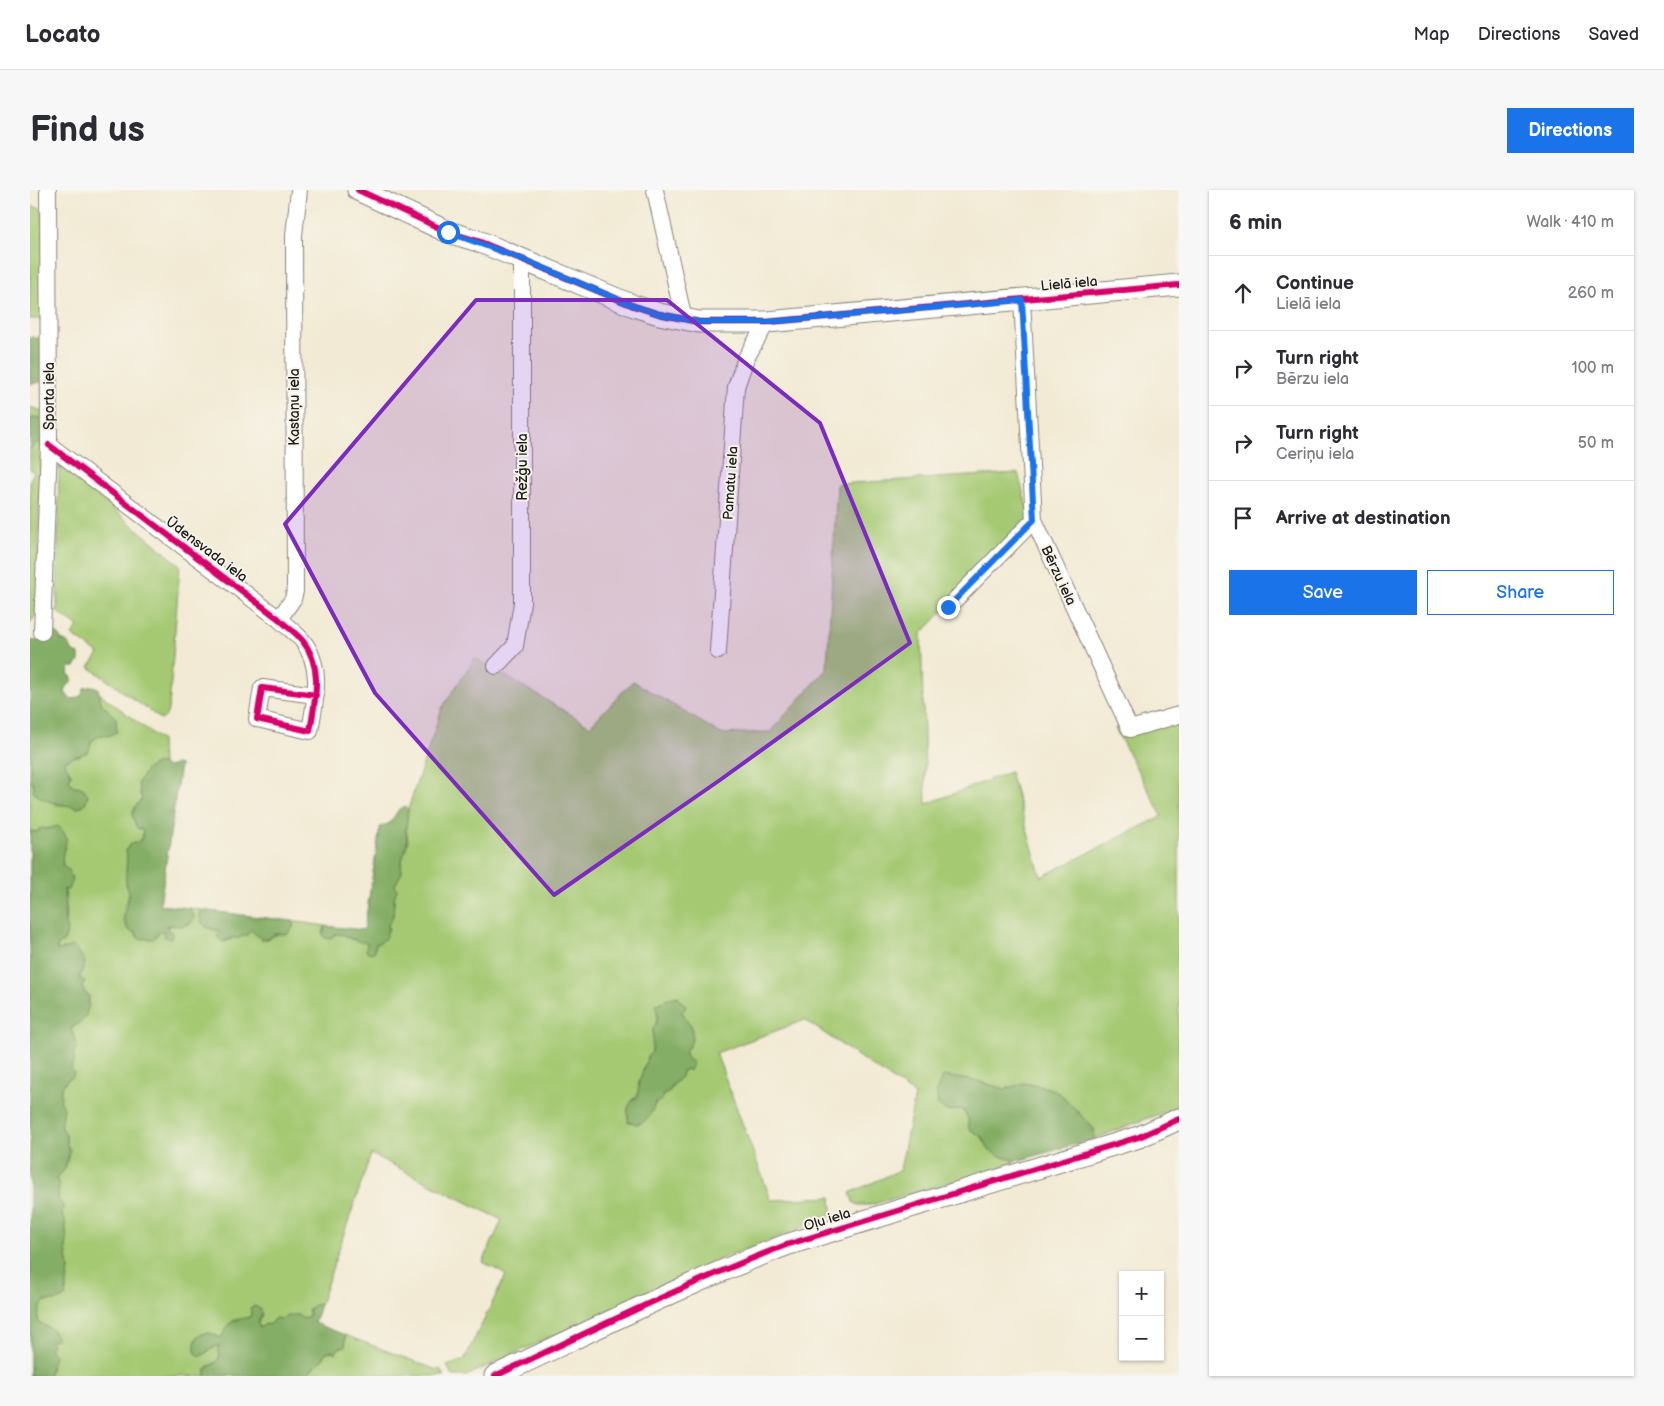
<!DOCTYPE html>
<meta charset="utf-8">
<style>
:root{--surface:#fff;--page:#f7f7f7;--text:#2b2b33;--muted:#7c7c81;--line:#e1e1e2;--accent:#1a73e8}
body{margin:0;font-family:"Balsamiq Sans",sans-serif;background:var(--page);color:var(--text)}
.controls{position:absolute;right:15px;bottom:15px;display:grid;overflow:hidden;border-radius:0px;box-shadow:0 1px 4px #0004}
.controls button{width:45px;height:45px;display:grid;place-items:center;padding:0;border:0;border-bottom:1px solid var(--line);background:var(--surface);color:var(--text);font:25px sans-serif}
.stop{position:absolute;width:15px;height:15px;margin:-11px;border:4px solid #1a73e8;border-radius:50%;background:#fff}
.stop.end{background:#1a73e8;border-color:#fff;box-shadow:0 1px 5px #0008}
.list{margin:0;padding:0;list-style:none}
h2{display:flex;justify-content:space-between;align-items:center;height:65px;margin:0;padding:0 20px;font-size:21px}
h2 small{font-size:16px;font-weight:400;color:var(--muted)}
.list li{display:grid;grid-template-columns:32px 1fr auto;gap:15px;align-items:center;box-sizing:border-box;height:75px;padding:0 20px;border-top:1px solid var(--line)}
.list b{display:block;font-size:19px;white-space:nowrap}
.list p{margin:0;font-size:16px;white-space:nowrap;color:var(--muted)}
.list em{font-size:16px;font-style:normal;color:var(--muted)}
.actions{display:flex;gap:10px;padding:15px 20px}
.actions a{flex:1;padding:11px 0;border:1px solid var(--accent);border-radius:0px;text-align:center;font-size:18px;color:var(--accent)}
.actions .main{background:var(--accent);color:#fff}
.icon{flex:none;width:28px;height:28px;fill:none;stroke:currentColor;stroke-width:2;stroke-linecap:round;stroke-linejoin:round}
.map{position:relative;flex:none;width:1149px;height:1186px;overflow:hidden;border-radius:0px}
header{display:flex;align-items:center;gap:30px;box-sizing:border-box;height:70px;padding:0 25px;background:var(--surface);border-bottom:1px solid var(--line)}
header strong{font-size:24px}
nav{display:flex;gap:28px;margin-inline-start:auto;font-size:18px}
.intro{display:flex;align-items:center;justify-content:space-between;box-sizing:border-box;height:120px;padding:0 30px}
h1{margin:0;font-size:35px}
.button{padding:12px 22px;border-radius:0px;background:var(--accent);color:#fff;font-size:18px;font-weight:700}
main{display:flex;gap:30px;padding:0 30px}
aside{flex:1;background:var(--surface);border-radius:0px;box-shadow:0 1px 4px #0004}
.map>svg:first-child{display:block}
.green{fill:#a5c973;stroke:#607248;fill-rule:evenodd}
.forest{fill:#84ad65;stroke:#506440}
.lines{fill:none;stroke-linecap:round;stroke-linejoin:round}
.minor-casing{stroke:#878378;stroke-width:18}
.tertiary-casing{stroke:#878378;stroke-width:23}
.minor{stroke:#fff;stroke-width:16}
.tertiary{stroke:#fff;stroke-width:21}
.cycleway-casing{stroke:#f7f3e8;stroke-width:9}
.cycleway{stroke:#d6006c;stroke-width:6}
.route{stroke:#1a73e8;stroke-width:6}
.marked{fill:#7b2cbf;fill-opacity:0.2;stroke:#7b2cbf;stroke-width:4;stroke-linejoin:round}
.labels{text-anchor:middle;stroke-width:4;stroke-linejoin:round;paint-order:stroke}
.street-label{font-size:14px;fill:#1c1c1c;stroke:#f7f3e8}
</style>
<header>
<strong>Locato</strong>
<nav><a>Map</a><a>Directions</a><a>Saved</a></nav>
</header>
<div class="intro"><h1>Find us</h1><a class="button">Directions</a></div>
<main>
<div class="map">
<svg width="1149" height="1186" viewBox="0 0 1149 1186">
<rect width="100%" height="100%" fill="#f7f3e8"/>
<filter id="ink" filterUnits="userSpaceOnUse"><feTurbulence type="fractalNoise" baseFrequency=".02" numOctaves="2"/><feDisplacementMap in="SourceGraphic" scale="10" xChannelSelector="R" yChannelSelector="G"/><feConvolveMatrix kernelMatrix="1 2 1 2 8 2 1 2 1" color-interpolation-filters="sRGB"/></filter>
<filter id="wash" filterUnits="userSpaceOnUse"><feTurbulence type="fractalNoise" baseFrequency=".0096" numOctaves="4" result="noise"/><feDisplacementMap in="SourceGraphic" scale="20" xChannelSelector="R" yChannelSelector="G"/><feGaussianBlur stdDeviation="1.12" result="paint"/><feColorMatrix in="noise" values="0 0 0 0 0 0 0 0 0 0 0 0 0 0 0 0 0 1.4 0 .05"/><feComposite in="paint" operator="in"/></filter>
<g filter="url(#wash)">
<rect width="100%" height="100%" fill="#f2ead4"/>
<!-- green -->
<g class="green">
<path d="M0,16L10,18L13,24L14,129H0Z"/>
<path d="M0,217L12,221L6,425L0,433V290L4,282L0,279V260L5,254L9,227L0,229Z"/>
<path d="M29,274L150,375L139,517L136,526L132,530L59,477L69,464L42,445L48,437L27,421Z"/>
<path d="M988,283L1000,329L891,444L896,614L980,582L1011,687L1132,626L1085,538L1149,519V916L1064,949V939L1022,899L994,893L975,899L947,891L917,921L932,919L938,928L939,939L952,947L960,960L973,967L987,971L946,986L840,1015H828L823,1012L820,1003L870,980L885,905L775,830L686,863L741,1010L801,1007L802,1020L798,1028L688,1070L436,1186H423L417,1176L434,1170L476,1085L453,1072L472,1030L341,964L291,1112L278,1121L280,1125L272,1129L260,1125L230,1138L221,1122L220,1127L203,1131L195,1143L190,1148C183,1143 175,1141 168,1146L165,1162L171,1166C178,1163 182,1158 190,1155C191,1172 187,1169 176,1179V1186H18C24,1173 18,1165 20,1151L26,1148C25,1142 16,1135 9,1133C7,1125 9,1118 15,1111H26L35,1107L39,1079L36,1059L37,1048L32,1025L33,1016L28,1009L29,994L26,989L35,978L40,959L36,953V945L30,935L31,897L38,889L41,879L43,864L47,857L40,838L59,818V806L55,803L49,788L55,773L37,759L27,761V756L35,750L36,711L32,664L36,658L22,638L9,639L6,642L0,641V590L27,615H39L47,618L55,614L57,605L54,599L43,596L39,591L41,584L34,572L41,567L50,566L61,552L86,528L71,513L69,503L131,550L132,574C116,572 113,591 109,602L112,609L105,617V634L113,640C113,652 105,655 96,660L98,668L96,695L99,699L98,709L94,717L107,747L118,749L129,741L134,742L138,740L137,736L149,735L164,727L159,718L171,720L170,727L177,738L190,741L195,752L221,740L238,749L264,736L262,731L295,736L294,738L305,744L311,743L320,749L345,754L359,740L358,735L363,726L365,695L372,682L371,674L378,650L376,639L378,619L412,518L445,468L560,536L603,491L691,544L740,542L797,479L807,294ZM642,807L649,811L651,821C660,829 659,845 660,856L655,860L656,879C652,881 641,897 640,901C625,909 621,924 608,934L598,929V918L603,909L606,908L608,905L609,892L622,862L623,838L626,834L628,820L631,812H635Z"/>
<path d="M315,1145L407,1180L410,1179L414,1186H274L286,1174L292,1171L296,1162L303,1161L315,1156Z"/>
</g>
<!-- forest -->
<g class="forest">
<path d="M0,147L13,149L11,192L0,194Z"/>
<path d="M9,227L15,234L11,252L5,254L0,260V229Z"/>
<path d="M23,442L28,444L31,450C37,452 40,454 42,461L49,464V471L45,477H40L38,484L42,487V492L37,496L35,502L39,508L44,509L52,505L54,498L63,496L68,498L71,513L86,528L87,542L78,546L70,545L61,552L59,561C51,566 42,566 34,572L41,584L39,591L43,596C51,596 54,598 58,605L55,614L48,618C30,613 20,615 4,603L3,592L0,590V451L12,450Z"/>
<path d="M127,573C135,574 137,580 145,574L150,575L130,715L159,718L164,727L161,733L153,736L137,735L138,740L142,742V746L140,749L134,746V742L130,741L123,749H109L106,742L100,741C87,727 98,719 99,704C99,699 97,697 96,692C95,681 98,671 96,660L99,655C109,650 113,654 113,640L107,638L102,626L105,617L112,609L108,593L116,580Z"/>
<path d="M374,617L378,619L376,639L377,655L371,674L372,682L365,695L367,700C363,707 364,717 363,725C362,729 359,732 358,736C357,747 356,750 346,754L344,762L340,763L336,761L337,753C325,752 315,743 305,744C303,748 300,749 295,748L293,745L295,736L334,740L350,637L360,633L369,619Z"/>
<path d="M28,636C39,646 37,651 33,663C32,666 33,672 32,676L39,680L42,689L38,700L34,699C36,712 32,728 37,740L35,750L27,756V760L37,759L41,755C48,759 52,766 55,773L49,788L55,791L52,796L55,803L59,806C56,824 60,828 41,838L47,857L43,864L45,870L41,879L44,883L43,887C30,890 27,909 34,919L32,931L30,935L36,945V953L40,962L34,980L26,989L29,994L28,1009L33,1016L32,1025L35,1031L37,1048L36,1059L39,1079L35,1107L26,1111H15C10,1117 7,1125 9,1133L23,1140L27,1149L20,1151L22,1154L19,1159L24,1166L18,1186H0V641L6,642L12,638L17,639Z"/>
<path d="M171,720L262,731C264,738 262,740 257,744H245L238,749H231L221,740L217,745L206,749L204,747L192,752L187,747L190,741C177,737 168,737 171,720Z"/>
<path d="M648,806L649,810L656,815L655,819L651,822C656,826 656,831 661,835C663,846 664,853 655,860C655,867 656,869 663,872L659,881L656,879L652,881L651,887L641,896L637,904H633C633,910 631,911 625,913C623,921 616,934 606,934C603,933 601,932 598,932V918L603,909L606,908L608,905L609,892L618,866L622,862L623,838L626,834L628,827L626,817L628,813C635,811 641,807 648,806Z"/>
<path d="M913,886L947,891L975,899L994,893L1022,899L1033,906L1064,939V949L987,971L973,967L960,961L952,947L939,939L938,928L933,919L916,921L908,914L906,901Z"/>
<path d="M291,1112L284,1133L315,1145V1156L310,1157L306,1163L303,1161L296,1162L292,1171C284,1174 281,1182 274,1186H176V1179L188,1171L190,1164L188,1162L189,1155C182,1157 178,1163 170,1166L165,1162V1153L168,1146C175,1141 183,1143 190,1148C194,1144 194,1142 197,1137C201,1129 212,1129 220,1127L221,1122L220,1118L225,1116L230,1119L232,1124L228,1133L230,1138L235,1134L239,1135L245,1128L251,1129L260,1125H268L273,1129L280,1125L278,1121L281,1117Z"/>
</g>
</g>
<g filter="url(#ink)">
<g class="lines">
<defs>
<g id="minor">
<path d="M625,0L654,130"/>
<path d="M992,110L1004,330L1100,539L1149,525"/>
<path d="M19,255L249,429C256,436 266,443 272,450C294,477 285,511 280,541L227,529L232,498L286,505"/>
<path d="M918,417L1004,330"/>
<path d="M249,429L263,409L265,401L264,45L269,0"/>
<path d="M12,442L19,255L18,0"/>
<path d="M688,461L706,197L716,168L737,132"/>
<path d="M466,476L485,456L492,413V69"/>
</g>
<g id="tertiary">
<path d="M328,0L418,42L448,51L604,116L629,124L669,132H737L1149,95"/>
<path d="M465,1186C561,1141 657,1093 756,1055L1109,947L1149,929"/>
</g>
</defs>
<!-- minor casing -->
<use href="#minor" class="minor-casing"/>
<!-- tertiary casing -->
<use href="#tertiary" class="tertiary-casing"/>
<!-- minor -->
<use href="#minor" class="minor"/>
<!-- tertiary -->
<use href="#tertiary" class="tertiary"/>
<defs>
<g id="cycleway">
<path d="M328,0L418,42L448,51L604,116L629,124L669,132H737L1149,95"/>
<path d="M19,255L249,429C256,436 266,443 272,450C294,477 285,511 280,541L227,529L232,498L286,505"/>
<path d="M465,1186C561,1141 657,1093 756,1055L1109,947L1149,929"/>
</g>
</defs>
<!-- cycleway casing -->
<use href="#cycleway" class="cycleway-casing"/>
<!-- cycleway -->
<use href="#cycleway" class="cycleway"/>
</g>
</g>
<g class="lines" filter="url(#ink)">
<!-- route -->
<path class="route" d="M418,42L492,69L604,116L629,124L669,132H737L992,110L1004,330L918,417"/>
</g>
<!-- marked area -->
<path class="marked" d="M446,110H637L790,233L880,453L690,590L524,705L345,503L255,334Z"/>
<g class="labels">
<!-- street labels -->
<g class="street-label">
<text transform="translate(1039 93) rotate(-5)" y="5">Lielā iela</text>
<text transform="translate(19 206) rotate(-90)" y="5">Sporta iela</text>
<text transform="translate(264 217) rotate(-90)" y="5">Kastaņu iela</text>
<text transform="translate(492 277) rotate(-90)" y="5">Režģu iela</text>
<text transform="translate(700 293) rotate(-86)" y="5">Pamatu iela</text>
<text transform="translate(177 359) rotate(37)" y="5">Ūdensvada iela</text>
<text transform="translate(1029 385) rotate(65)" y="5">Bērzu iela</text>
<text transform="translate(797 1029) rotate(-17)" y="5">Oļu iela</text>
</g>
</g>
</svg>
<div class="controls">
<button>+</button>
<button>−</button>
</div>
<div class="stop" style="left:418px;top:42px"></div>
<div class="stop end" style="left:918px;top:417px"></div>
</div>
<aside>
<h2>6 min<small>Walk · 410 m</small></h2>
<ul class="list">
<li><svg class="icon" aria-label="ahead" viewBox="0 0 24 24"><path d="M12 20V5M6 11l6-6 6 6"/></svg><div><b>Continue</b><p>Lielā iela</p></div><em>260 m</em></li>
<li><svg class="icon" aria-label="right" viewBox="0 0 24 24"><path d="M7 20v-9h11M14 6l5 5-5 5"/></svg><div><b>Turn right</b><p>Bērzu iela</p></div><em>100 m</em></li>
<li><svg class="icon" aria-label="right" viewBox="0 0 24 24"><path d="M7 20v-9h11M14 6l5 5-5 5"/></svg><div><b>Turn right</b><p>Ceriņu iela</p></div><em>50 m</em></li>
<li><svg class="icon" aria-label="arrive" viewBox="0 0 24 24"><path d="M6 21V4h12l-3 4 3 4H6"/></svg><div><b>Arrive at destination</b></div></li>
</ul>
<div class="actions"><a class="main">Save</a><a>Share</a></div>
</aside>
</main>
